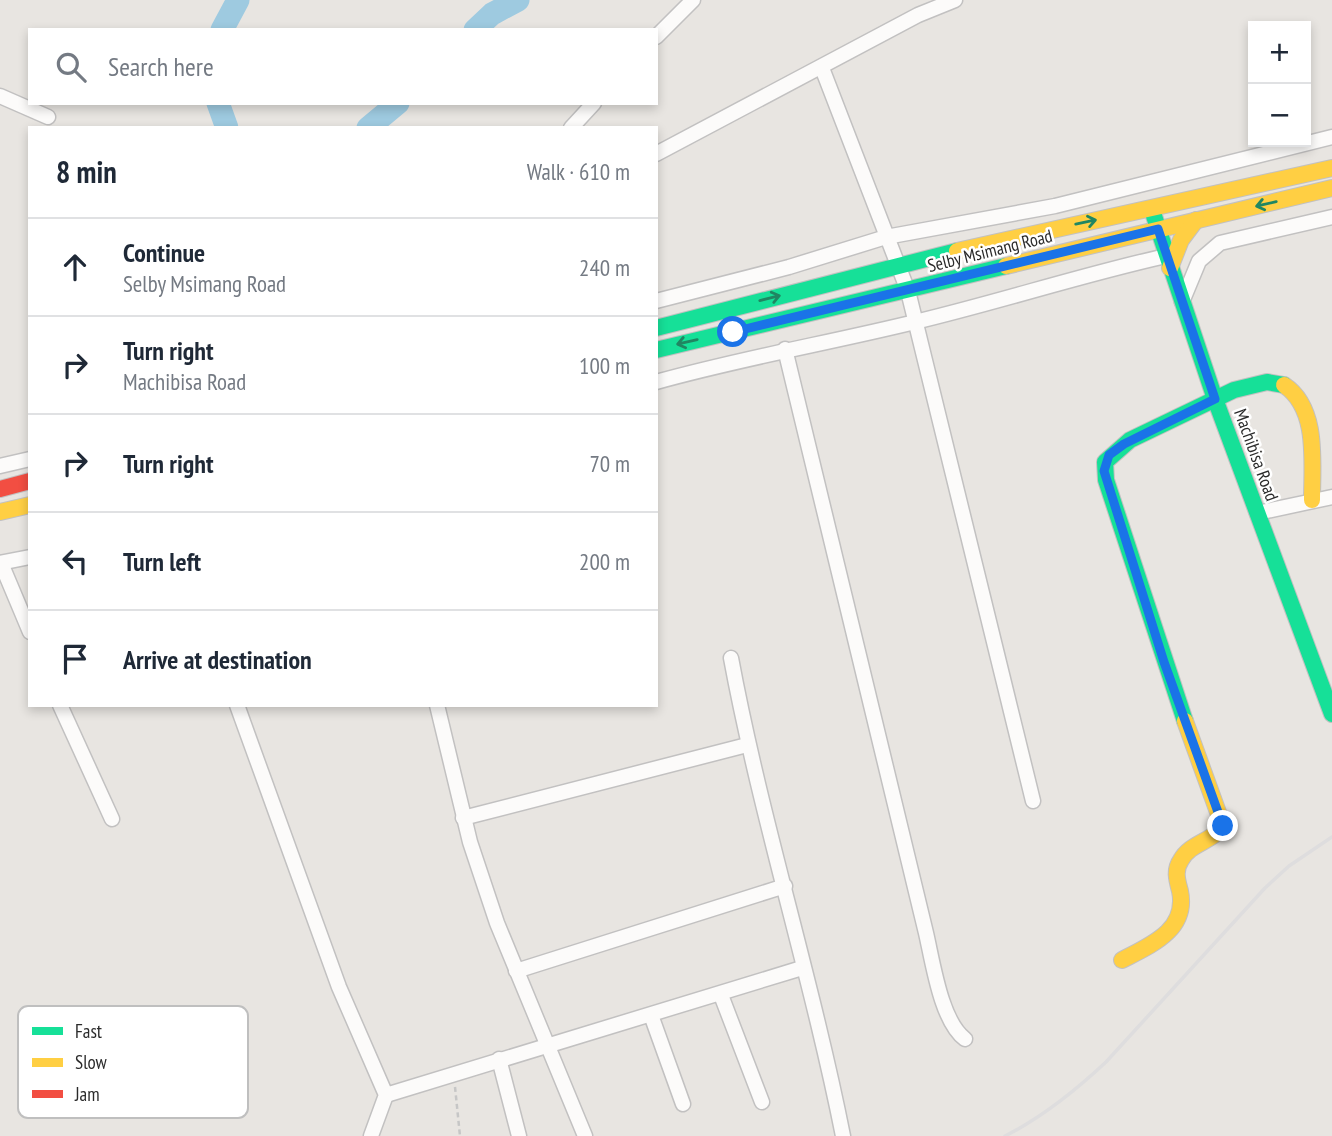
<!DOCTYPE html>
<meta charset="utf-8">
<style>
:root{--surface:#fff;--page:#f2f2f3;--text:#1f2937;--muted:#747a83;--line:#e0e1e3}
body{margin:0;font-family:"PT Sans Narrow",sans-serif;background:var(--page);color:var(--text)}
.controls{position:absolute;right:21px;top:21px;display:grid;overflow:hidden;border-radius:0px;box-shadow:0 4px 10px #0003}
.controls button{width:63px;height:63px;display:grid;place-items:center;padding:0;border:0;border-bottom:2px solid var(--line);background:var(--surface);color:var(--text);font:35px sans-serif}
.stop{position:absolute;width:21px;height:21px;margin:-16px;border:5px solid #1a73e8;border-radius:50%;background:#fff}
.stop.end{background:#1a73e8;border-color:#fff;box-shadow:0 2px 7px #0008}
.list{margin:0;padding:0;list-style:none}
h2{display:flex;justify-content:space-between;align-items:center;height:91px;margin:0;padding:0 28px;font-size:30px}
h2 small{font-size:23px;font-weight:400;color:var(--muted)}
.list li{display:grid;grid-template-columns:46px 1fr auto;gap:21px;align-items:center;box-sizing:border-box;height:98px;padding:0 28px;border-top:2px solid var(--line)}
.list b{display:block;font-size:26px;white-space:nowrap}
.list p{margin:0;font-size:23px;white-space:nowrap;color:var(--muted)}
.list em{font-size:23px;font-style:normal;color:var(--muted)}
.icon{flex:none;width:38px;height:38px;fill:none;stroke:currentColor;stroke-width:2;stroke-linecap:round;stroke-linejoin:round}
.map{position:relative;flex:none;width:1332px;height:1136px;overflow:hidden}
.search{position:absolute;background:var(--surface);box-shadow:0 4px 10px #0003;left:28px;top:28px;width:630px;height:77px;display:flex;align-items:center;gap:18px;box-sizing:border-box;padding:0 24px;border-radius:0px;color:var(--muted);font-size:26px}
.panel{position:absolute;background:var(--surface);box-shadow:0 4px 10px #0003;left:28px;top:126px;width:630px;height:581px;border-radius:0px}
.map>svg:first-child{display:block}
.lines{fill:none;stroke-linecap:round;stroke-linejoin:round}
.river{stroke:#9ecae0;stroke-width:23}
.street-casing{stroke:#c2c1c1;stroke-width:17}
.fast-casing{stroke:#c2c1c1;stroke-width:18}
.slow-casing{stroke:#c2c1c1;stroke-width:18}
.jam-casing{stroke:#c2c1c1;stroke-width:18}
.path{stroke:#c6c6c6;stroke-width:2.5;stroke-dasharray:5 3.5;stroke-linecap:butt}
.street{stroke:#fcfbfa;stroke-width:14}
.fast{stroke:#16e098;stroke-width:16}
.slow{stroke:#ffcf43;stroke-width:16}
.jam{stroke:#f24e42;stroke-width:16}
.rail{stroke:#deddde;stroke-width:3.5}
.oneway{stroke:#208662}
.route{stroke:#1a73e8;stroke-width:9}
.labels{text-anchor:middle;stroke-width:5;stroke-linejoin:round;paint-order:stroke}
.street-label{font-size:18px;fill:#2b2b2b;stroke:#fff}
.key{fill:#fff;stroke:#bfbfbf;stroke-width:2}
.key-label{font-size:19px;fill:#2b2b2b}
</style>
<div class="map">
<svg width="1332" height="1136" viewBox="0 0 1332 1136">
<rect width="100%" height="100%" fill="#e8e5e1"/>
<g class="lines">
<!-- river -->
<g class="river">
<path d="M222,30L238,0"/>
<path d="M475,30L492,14L518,0"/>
<path d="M218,103L227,128"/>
<path d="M368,128L398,103"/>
</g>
<defs>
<g id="street">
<path d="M656,37L693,0"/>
<path d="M822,68L908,291L1033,801"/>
<path d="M0,96L48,117"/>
<path d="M571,128L594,103"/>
<path d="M656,154L918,15L955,0"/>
<path d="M656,301L789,267L886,237L1055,206L1332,137"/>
<path d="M1182,302L1199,261L1220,243L1332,217"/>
<path d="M785,349L926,933C933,963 941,1021 965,1039"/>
<path d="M656,382C742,358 829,343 915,322C999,302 1081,275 1166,256"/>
<path d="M0,466L30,459"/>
<path d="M1257,513L1332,497"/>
<path d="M0,563L30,557"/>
<path d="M1,563L30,632"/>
<path d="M731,658C761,819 811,975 843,1136"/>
<path d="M60,705L112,819"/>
<path d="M237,705L339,987L386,1095L371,1136"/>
<path d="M437,705L470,842L497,923L585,1136"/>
<path d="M463,818L747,745"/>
<path d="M516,971L785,886"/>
<path d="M721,995L762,1102"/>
<path d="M651,1015L683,1104"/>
<path d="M499,1059L519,1136"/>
<path d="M386,1095L802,968"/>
</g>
<g id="fast">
<path d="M1154,216L1215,399L1332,714"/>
<path d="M656,328L957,251"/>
<path d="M656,350L1006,266"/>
<path d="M1185,721L1106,480L1105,462L1130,440L1234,390L1267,382L1284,385"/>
</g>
<g id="slow">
<path d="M957,251L1332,168"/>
<path d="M1006,266L1332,188"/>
<path d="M1170,268L1181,240L1196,220"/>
<path d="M1284,385C1319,408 1312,463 1312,500"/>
<path d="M0,512L30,505"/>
<path d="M1122,960C1151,945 1188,930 1180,891C1177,880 1174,870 1181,860C1190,843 1212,842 1223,826L1185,721"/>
</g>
<path id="jam" d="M0,489L30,481"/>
</defs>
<!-- street casing -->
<use href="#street" class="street-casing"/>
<!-- fast casing -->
<use href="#fast" class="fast-casing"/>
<!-- slow casing -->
<use href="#slow" class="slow-casing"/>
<!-- jam casing -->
<use href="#jam" class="jam-casing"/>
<!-- path -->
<path class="path" d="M455,1087L460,1136"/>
<!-- street -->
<use href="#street" class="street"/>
<!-- fast -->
<use href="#fast" class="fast"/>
<!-- slow -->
<use href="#slow" class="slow"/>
<!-- jam -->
<use href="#jam" class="jam"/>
<!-- rail -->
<path class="rail" d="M1005,1136C1043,1117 1075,1091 1106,1062L1265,888L1289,866L1332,837"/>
</g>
<!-- one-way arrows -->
<defs><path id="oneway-shaft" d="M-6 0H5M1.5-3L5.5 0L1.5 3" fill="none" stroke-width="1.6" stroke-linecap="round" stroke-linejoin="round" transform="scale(1.75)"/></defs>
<g class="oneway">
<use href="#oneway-shaft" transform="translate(1266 204) rotate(167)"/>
<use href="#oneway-shaft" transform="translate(1086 222) rotate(-12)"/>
<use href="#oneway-shaft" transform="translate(770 298) rotate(-14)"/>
<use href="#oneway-shaft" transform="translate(687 342) rotate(167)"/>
</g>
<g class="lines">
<!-- route -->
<path class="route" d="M733,332L1158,229L1215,399L1124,444L1109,455L1104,471L1164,662L1223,826"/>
</g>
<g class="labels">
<!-- street labels -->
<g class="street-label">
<text transform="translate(990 251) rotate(-14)" y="6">Selby Msimang Road</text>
<text transform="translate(1256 455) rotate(70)" y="6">Machibisa Road</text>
</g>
</g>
<!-- legend -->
<rect x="18" y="1006" width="230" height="112" rx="10" class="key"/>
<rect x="32" y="1027" width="31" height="8" fill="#16e098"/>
<rect x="32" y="1058" width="31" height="9" fill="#ffcf43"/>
<rect x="32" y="1090" width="31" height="8" fill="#f24e42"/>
<g class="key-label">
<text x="75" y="1038">Fast</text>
<text x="75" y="1069">Slow</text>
<text x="75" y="1101">Jam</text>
</g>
</svg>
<div class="controls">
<button>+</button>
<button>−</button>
</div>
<div class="stop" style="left:733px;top:332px"></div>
<div class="stop end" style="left:1223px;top:826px"></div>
<div class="search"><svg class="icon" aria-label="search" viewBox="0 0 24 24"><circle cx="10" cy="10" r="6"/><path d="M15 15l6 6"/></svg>Search here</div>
<section class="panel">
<h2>8 min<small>Walk · 610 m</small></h2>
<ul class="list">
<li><svg class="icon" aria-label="ahead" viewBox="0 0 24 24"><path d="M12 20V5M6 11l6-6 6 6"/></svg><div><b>Continue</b><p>Selby Msimang Road</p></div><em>240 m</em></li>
<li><svg class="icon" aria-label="right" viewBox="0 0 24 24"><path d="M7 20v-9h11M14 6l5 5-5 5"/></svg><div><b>Turn right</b><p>Machibisa Road</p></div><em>100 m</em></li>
<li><svg class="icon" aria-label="right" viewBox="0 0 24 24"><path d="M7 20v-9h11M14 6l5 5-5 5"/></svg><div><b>Turn right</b></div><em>70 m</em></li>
<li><svg class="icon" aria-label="left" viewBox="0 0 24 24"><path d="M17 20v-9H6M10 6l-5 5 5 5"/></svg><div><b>Turn left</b></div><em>200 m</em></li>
<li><svg class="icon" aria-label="arrive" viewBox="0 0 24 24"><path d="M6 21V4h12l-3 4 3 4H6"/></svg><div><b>Arrive at destination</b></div></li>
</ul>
</section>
</div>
